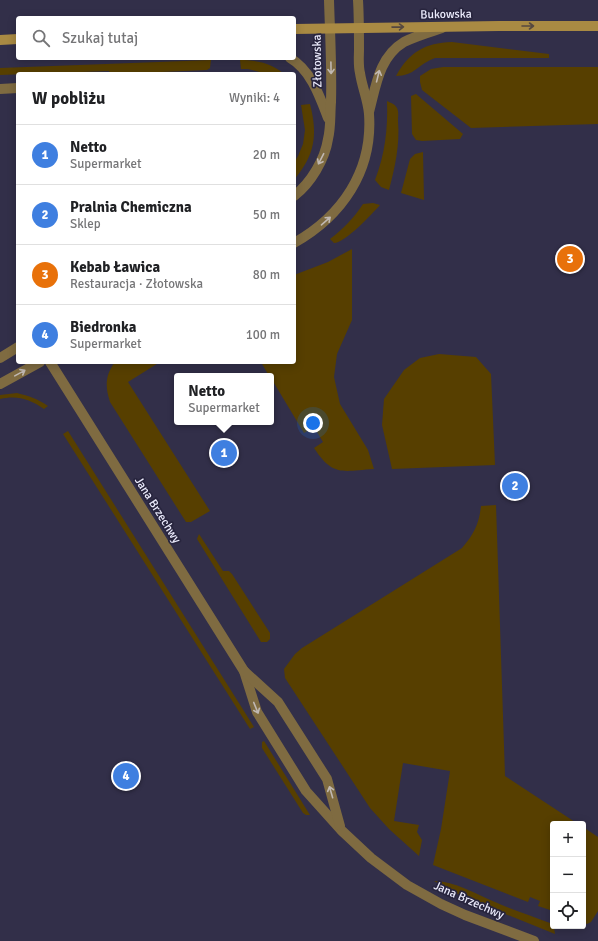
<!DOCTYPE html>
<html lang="pl">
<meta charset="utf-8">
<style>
:root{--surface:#fff;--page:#f6f6f6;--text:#202124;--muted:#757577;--line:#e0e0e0;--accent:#77612b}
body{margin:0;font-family:Signika,sans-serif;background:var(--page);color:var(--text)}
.controls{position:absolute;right:12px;bottom:12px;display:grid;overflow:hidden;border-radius:4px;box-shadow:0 2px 10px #0003}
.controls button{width:36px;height:36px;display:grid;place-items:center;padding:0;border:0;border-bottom:1px solid var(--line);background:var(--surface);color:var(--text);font:20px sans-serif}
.you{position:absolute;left:313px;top:423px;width:14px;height:14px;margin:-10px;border:3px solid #fff;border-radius:50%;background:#1a73e8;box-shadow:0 0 0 6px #1a73e833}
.badge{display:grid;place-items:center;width:26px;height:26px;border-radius:50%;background:var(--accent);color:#fff;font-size:13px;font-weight:700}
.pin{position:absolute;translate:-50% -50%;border:2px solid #fff;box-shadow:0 1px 4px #0006}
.popup{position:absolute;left:174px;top:373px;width:100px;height:52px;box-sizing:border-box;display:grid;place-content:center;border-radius:4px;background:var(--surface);filter:drop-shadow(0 1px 3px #0005);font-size:13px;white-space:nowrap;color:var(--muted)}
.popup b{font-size:15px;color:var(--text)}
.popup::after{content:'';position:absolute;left:50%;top:100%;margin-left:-8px;border:8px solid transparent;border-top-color:var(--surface)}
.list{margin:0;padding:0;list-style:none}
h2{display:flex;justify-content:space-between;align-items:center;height:52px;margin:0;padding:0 16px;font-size:17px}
h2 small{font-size:13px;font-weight:400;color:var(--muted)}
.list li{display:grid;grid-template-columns:26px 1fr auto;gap:12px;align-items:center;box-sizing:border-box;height:60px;padding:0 16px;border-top:1px solid var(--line)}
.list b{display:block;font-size:15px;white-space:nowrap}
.list p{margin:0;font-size:13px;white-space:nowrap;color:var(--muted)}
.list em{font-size:13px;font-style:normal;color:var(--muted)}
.icon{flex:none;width:22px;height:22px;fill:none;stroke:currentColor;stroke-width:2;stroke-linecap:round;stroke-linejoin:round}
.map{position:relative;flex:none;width:598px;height:941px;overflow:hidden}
.search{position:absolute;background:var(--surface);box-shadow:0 2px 10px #0003;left:16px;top:16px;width:280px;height:44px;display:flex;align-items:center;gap:10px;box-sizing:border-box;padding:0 14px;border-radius:4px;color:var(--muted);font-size:15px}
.panel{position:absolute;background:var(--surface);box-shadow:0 2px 10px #0003;left:16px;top:72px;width:280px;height:292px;border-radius:4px}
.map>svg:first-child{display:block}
.grass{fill:#573f00}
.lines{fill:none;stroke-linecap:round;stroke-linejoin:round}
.minor{stroke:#7f6b41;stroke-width:10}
.tertiary{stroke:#7f6b41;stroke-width:10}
.secondary{stroke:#a98a43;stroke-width:10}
.oneway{stroke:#554840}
.oneway2{stroke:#c0b8b2}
.labels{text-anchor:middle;stroke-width:3.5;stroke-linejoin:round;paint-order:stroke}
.street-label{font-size:12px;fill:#ececfd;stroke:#28253e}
</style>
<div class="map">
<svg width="598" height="941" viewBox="0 0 598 941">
<rect width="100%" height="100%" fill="#322f49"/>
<!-- grass -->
<g class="grass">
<path d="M452,42L549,54V58H435C418,64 415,76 396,76C409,52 425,43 452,42Z"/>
<path d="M211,60L210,68L207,70L116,74H110L109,71L0,75V68Z"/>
<path d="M240,60C256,60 272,63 284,74H267L248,69H241Z"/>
<path d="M443,67H598V124L471,128L422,90L420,82V76L431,69Z"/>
<path d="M416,94L463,134L460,139L422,141L416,140L412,134L411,96Z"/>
<path d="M387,101C391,103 395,104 397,108C399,112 398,117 398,121C400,145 395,167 389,190L381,187L375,180C385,154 388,129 387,101Z"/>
<path d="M310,104C318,135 315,155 294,180V163L298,156L303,144L305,130L301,105Z"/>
<path d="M423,152L424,200L401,193L410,159L415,154Z"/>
<path d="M373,203L380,205C372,214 345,243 334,243L330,239C343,229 354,218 363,204Z"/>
<path d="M352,249V320L337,354L334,377L340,404L368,450L374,469C342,471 333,477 314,448L323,442L314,427L304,433L271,378V376H269L261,362H294V275L328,262Z"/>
<path d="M439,354L476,357L491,374L495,465L392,469L382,425L384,399L404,370L420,358Z"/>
<path d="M115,362H160L128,382L210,511L191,522H186L110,402C105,387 105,375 115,362Z"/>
<path d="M17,393C29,396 38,399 48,406L44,409C30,399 17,395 0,399V395Z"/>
<path d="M68,431L254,727L250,729L63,434Z"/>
<path d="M496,505L505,776L578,824H553V911L538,906L540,901L530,897L528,902L433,865L441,829L450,771L403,763L394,821L419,825L417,832L422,840L419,856L389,829L370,808L285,678L284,669L295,654L302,648L462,548C474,534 479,524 481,506Z"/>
<path d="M199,534L223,571H229L232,574L270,633V639L267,642H261L197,539Z"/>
<path d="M264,741L310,815H306L303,813L262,748V742Z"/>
<path d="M583,827L598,837V911L591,922L587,924L583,922Z"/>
<path d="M434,881C455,881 475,894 495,902C513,910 532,916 550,923L554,928L555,934L463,897Z"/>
</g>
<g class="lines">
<!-- minor -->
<g class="minor">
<path d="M0,89L18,88"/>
<path d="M50,362L244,671L257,712L306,791L341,830L371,858L407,885L441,904L465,915L534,941"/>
<path d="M244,671L278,702L327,779L340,826"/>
</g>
<!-- tertiary -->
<g class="tertiary">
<path d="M290,58C311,70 320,97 328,118"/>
<path d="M369,112C376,86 379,57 404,42C416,36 430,32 442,28"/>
<path d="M294,196C311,183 325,159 328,139C331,127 330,114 331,102C332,68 330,34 329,0"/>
<path d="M294,243C342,216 373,171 369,114C368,100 362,87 360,73C358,65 359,56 359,49C359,32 359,16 358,0"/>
<path d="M0,358L18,347"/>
<path d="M0,384L40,362"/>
</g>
<!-- secondary -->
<g class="secondary">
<path d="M294,29L499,26H598"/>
<path d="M0,40L18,39"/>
</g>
</g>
<!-- one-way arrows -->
<defs><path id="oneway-shaft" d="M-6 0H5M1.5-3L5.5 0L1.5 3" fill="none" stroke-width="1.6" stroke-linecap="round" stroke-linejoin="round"/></defs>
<g class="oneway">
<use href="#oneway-shaft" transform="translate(528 26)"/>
<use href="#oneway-shaft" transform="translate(398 27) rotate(-1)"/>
</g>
<g class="oneway2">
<use href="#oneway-shaft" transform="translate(331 68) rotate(89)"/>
<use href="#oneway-shaft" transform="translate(378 76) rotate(-76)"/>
<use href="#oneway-shaft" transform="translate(321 159) rotate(117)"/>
<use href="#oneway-shaft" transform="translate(326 221) rotate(-41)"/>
<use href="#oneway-shaft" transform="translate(20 373) rotate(-29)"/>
<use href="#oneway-shaft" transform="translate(256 708) rotate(68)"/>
<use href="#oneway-shaft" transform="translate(331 792) rotate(-106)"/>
</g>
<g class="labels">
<!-- street labels -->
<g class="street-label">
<text transform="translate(446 14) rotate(-1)" y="4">Bukowska</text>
<text transform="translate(317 61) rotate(-91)" y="4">Złotowska</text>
<text transform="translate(158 510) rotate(58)" y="4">Jana Brzechwy</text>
<text transform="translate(469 900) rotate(24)" y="4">Jana Brzechwy</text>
</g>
</g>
</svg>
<div class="controls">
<button>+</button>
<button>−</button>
<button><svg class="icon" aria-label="locate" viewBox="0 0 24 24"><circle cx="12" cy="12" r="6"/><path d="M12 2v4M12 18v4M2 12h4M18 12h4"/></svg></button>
</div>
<div class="you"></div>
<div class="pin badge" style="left:224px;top:453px;background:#3f7fe0">1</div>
<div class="popup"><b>Netto</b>Supermarket</div>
<div class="pin badge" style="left:515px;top:486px;background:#3f7fe0">2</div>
<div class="pin badge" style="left:570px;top:259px;background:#e8710a">3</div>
<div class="pin badge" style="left:126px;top:776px;background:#3f7fe0">4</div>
<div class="search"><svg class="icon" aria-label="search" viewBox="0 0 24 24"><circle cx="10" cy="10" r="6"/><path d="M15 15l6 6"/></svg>Szukaj tutaj</div>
<section class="panel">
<h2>W pobliżu<small>Wyniki: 4</small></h2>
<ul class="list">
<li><span class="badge" style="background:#3f7fe0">1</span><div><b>Netto</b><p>Supermarket</p></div><em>20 m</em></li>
<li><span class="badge" style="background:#3f7fe0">2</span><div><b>Pralnia Chemiczna</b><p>Sklep</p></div><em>50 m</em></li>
<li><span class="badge" style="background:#e8710a">3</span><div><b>Kebab Ławica</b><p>Restauracja · Złotowska</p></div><em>80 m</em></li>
<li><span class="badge" style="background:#3f7fe0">4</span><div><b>Biedronka</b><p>Supermarket</p></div><em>100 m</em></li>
</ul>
</section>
</div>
